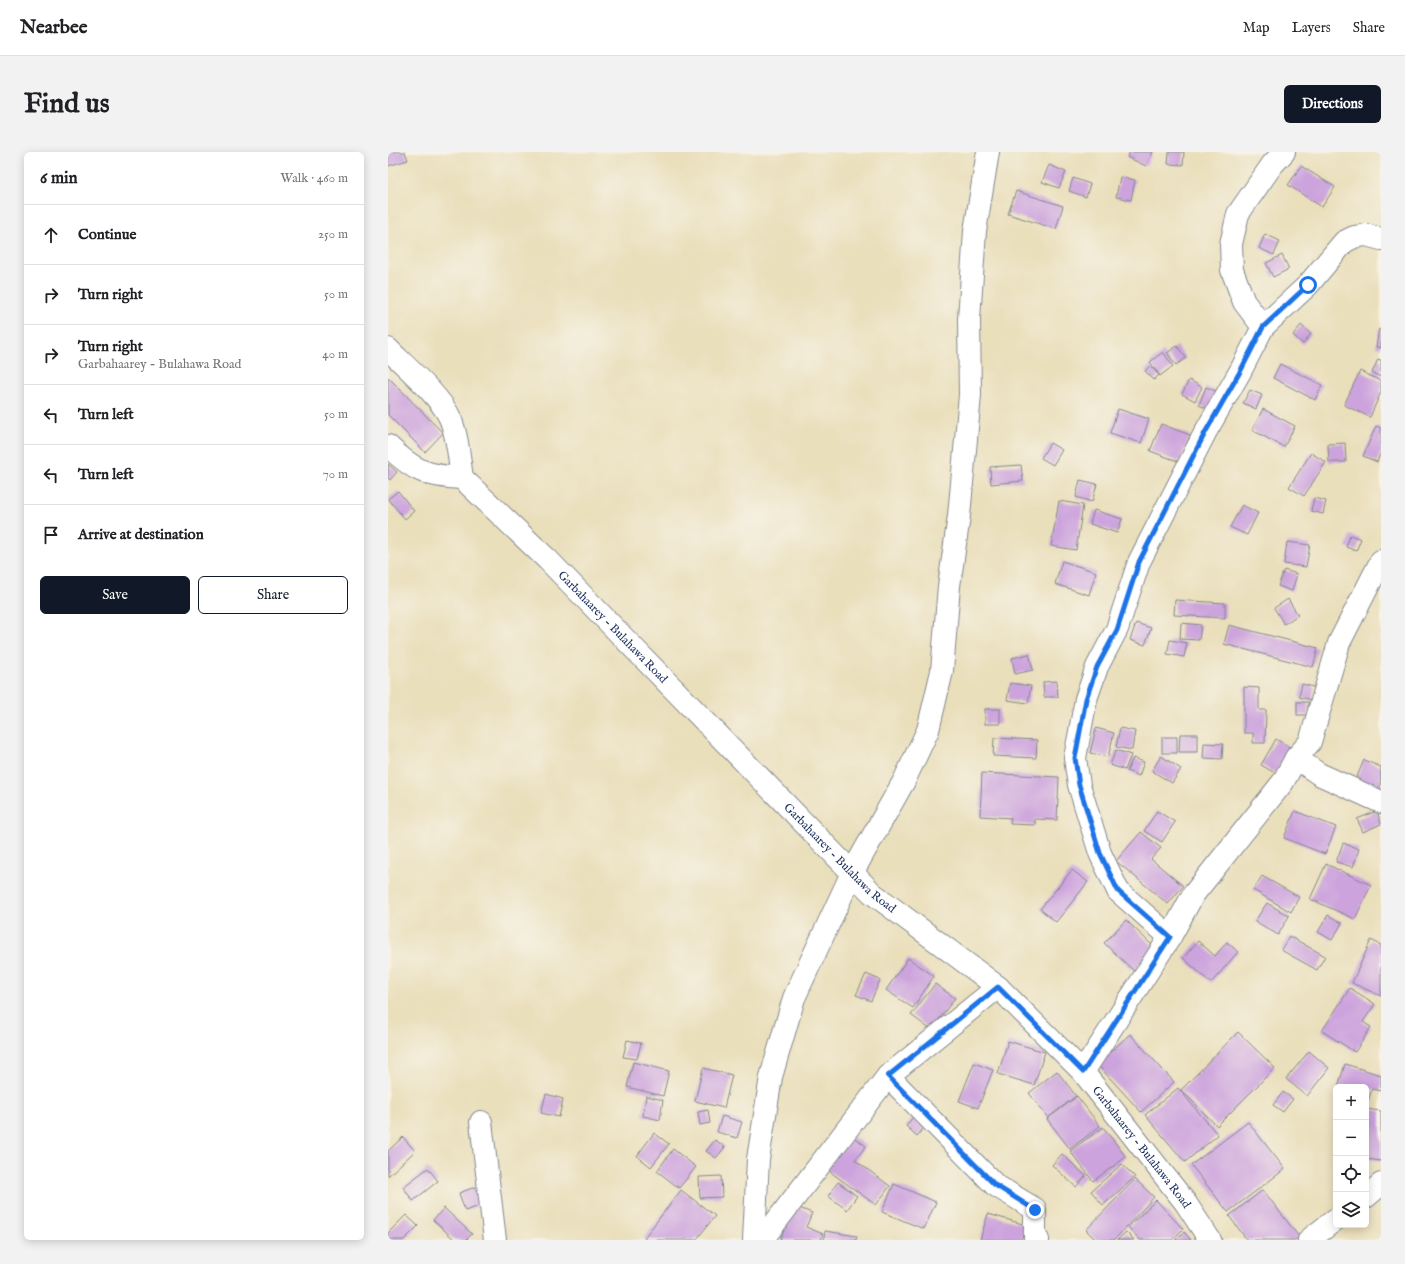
<!DOCTYPE html>
<meta charset="utf-8">
<style>
:root{--surface:#fff;--page:#f2f2f2;--text:#202124;--muted:#757577;--line:#e0e0e0;--accent:#111827}
body{margin:0;font-family:"IM FELL English",serif;background:var(--page);color:var(--text)}
.controls{position:absolute;right:12px;bottom:12px;display:grid;overflow:hidden;border-radius:6px;box-shadow:0 2px 10px #0003}
.controls button{width:36px;height:36px;display:grid;place-items:center;padding:0;border:0;border-bottom:1px solid var(--line);background:var(--surface);color:var(--text);font:20px sans-serif}
.stop{position:absolute;width:12px;height:12px;margin:-9px;border:3px solid #1a73e8;border-radius:50%;background:#fff}
.stop.end{background:#1a73e8;border-color:#fff;box-shadow:0 1px 4px #0008}
.list{margin:0;padding:0;list-style:none}
h2{display:flex;justify-content:space-between;align-items:center;height:52px;margin:0;padding:0 16px;font-size:17px}
h2 small{font-size:13px;font-weight:400;color:var(--muted)}
.list li{display:grid;grid-template-columns:26px 1fr auto;gap:12px;align-items:center;box-sizing:border-box;height:60px;padding:0 16px;border-top:1px solid var(--line)}
.list b{display:block;font-size:15px;white-space:nowrap}
.list p{margin:0;font-size:13px;white-space:nowrap;color:var(--muted)}
.list em{font-size:13px;font-style:normal;color:var(--muted)}
.actions{display:flex;gap:8px;padding:12px 16px}
.actions a{flex:1;padding:9px 0;border:1px solid var(--accent);border-radius:6px;text-align:center;font-size:14px;color:var(--accent)}
.actions .main{background:var(--accent);color:#fff}
.icon{flex:none;width:22px;height:22px;fill:none;stroke:currentColor;stroke-width:2;stroke-linecap:round;stroke-linejoin:round}
.map{position:relative;flex:none;width:993px;height:1088px;overflow:hidden;border-radius:6px}
header{display:flex;align-items:center;gap:24px;box-sizing:border-box;height:56px;padding:0 20px;background:var(--surface);border-bottom:1px solid var(--line)}
header strong{font-size:19px}
nav{display:flex;gap:22px;margin-inline-start:auto;font-size:14px}
.intro{display:flex;align-items:center;justify-content:space-between;box-sizing:border-box;height:96px;padding:0 24px}
h1{margin:0;font-size:28px}
.button{padding:10px 18px;border-radius:6px;background:var(--accent);color:#fff;font-size:14px;font-weight:700}
main{display:flex;gap:24px;padding:0 24px}
aside{flex:1;background:var(--surface);border-radius:6px;box-shadow:0 2px 10px #0003}
.map>svg:first-child{display:block}
.building{fill:#cca3dd}
.lines{fill:none;stroke-linecap:round;stroke-linejoin:round}
.street-casing{stroke:#82878c;stroke-width:24}
.secondary-casing{stroke:#82878c;stroke-width:24}
.highway-casing{stroke:#82878c;stroke-width:24}
.street{stroke:#fff;stroke-width:22}
.secondary{stroke:#fff;stroke-width:22}
.highway{stroke:#fff;stroke-width:22}
.route{stroke:#1a73e8;stroke-width:5}
.labels{text-anchor:middle;stroke-width:4;stroke-linejoin:round;paint-order:stroke}
.street-label{font-size:12px;fill:#1b2f5e;stroke:#f7f3e8}
</style>
<header>
<strong>Nearbee</strong>
<nav><a>Map</a><a>Layers</a><a>Share</a></nav>
</header>
<div class="intro"><h1>Find us</h1><a class="button">Directions</a></div>
<main>
<aside>
<h2>6 min<small>Walk · 460 m</small></h2>
<ul class="list">
<li><svg class="icon" aria-label="ahead" viewBox="0 0 24 24"><path d="M12 20V5M6 11l6-6 6 6"/></svg><div><b>Continue</b></div><em>250 m</em></li>
<li><svg class="icon" aria-label="right" viewBox="0 0 24 24"><path d="M7 20v-9h11M14 6l5 5-5 5"/></svg><div><b>Turn right</b></div><em>50 m</em></li>
<li><svg class="icon" aria-label="right" viewBox="0 0 24 24"><path d="M7 20v-9h11M14 6l5 5-5 5"/></svg><div><b>Turn right</b><p>Garbahaarey - Bulahawa Road</p></div><em>40 m</em></li>
<li><svg class="icon" aria-label="left" viewBox="0 0 24 24"><path d="M17 20v-9H6M10 6l-5 5 5 5"/></svg><div><b>Turn left</b></div><em>50 m</em></li>
<li><svg class="icon" aria-label="left" viewBox="0 0 24 24"><path d="M17 20v-9H6M10 6l-5 5 5 5"/></svg><div><b>Turn left</b></div><em>70 m</em></li>
<li><svg class="icon" aria-label="arrive" viewBox="0 0 24 24"><path d="M6 21V4h12l-3 4 3 4H6"/></svg><div><b>Arrive at destination</b></div></li>
</ul>
<div class="actions"><a class="main">Save</a><a>Share</a></div>
</aside>
<div class="map">
<svg width="993" height="1088" viewBox="0 0 993 1088">
<rect width="100%" height="100%" fill="#f7f3e8"/>
<filter id="ink" filterUnits="userSpaceOnUse"><feTurbulence type="fractalNoise" baseFrequency=".025" numOctaves="2"/><feDisplacementMap in="SourceGraphic" scale="8" xChannelSelector="R" yChannelSelector="G"/><feConvolveMatrix kernelMatrix="1 2 1 2 8 2 1 2 1" color-interpolation-filters="sRGB"/></filter>
<filter id="wash" filterUnits="userSpaceOnUse"><feTurbulence type="fractalNoise" baseFrequency=".012" numOctaves="4" result="noise"/><feDisplacementMap in="SourceGraphic" scale="16" xChannelSelector="R" yChannelSelector="G"/><feGaussianBlur stdDeviation="0.9" result="paint"/><feColorMatrix in="noise" values="0 0 0 0 0 0 0 0 0 0 0 0 0 0 0 0 0 1.4 0 .05"/><feComposite in="paint" operator="in"/></filter>
<g filter="url(#wash)">
<rect width="100%" height="100%" fill="#eadfbb"/>
<g id="blocks">
<!-- building -->
<g class="building">
<path d="M0,0H17L20,8L0,14Z"/>
<path d="M742,0H765L758,14L739,5Z"/>
<path d="M781,0H796L795,13L780,12Z"/>
<path d="M661,13L678,20L671,36L654,30Z"/>
<path d="M913,14L947,35L934,55L900,33Z"/>
<path d="M732,25L747,28L743,48L728,45Z"/>
<path d="M685,26L702,32L698,45L681,39Z"/>
<path d="M628,39L675,54L668,77L620,62Z"/>
<path d="M877,82L892,89L886,103L871,96Z"/>
<path d="M894,103L901,117L885,125L878,111Z"/>
<path d="M913,173L923,182L915,192L905,183Z"/>
<path d="M991,177L993,178V196L988,195Z"/>
<path d="M789,194L798,206L788,213L779,201Z"/>
<path d="M775,200L785,214L772,224L762,210Z"/>
<path d="M990,207L993,208V225L984,221Z"/>
<path d="M892,212L934,233L927,248L885,226Z"/>
<path d="M762,214L771,223L766,228L757,219Z"/>
<path d="M972,219L993,229V240L982,265L956,253Z"/>
<path d="M0,225L55,281L37,300L0,263Z"/>
<path d="M801,228L814,235L807,249L794,242Z"/>
<path d="M818,235L830,240L822,258L811,253Z"/>
<path d="M862,238L874,243L868,257L855,251Z"/>
<path d="M730,257L761,267L753,291L722,281Z"/>
<path d="M875,257L907,274L896,295L864,278Z"/>
<path d="M773,272L802,283L792,310L762,299Z"/>
<path d="M988,274L993,276V300L989,310L975,304Z"/>
<path d="M662,291L674,298L665,313L653,306Z"/>
<path d="M957,291L958,310H941L940,292Z"/>
<path d="M923,301L938,310L916,344L901,335Z"/>
<path d="M0,312L9,320L2,328L0,326Z"/>
<path d="M633,313L635,329L603,332L602,315Z"/>
<path d="M692,328L709,332L704,350L688,345Z"/>
<path d="M10,339L26,359L17,367L0,347Z"/>
<path d="M926,346L938,349L935,362L923,359Z"/>
<path d="M671,349L695,353L688,398L663,394Z"/>
<path d="M854,353L870,361L859,383L842,375Z"/>
<path d="M706,358L734,367L729,381L702,372Z"/>
<path d="M962,383L973,387L968,399L958,395Z"/>
<path d="M899,390L922,393L918,415L896,412Z"/>
<path d="M674,409L708,420L701,443L667,432Z"/>
<path d="M896,418L909,422L904,439L890,434Z"/>
<path d="M900,447L910,463L896,472L886,456Z"/>
<path d="M787,448L837,451V466L786,463Z"/>
<path d="M748,471L763,476L757,493L742,488Z"/>
<path d="M793,471L813,473L811,488L792,487Z"/>
<path d="M841,473L930,496L925,515L836,492Z"/>
<path d="M782,488L799,491L796,505L779,502Z"/>
<path d="M641,502L645,518L627,522L624,506Z"/>
<path d="M669,529L670,545H656L655,530Z"/>
<path d="M622,531L643,534L640,551L619,548Z"/>
<path d="M914,532L926,535L924,548L911,545Z"/>
<path d="M856,535L871,536V558H878L877,591H865V581H856Z"/>
<rect x="909" y="550" width="11" height="13"/>
<rect x="597" y="557" width="15" height="15"/>
<path d="M708,576L726,581L720,605L702,601Z"/>
<path d="M732,576L747,579L744,598L728,595Z"/>
<path d="M792,582H809V600H791Z"/>
<rect x="774" y="585" width="15" height="16"/>
<path d="M606,586L649,588L648,606L605,604Z"/>
<path d="M888,587L903,596L887,621L873,613Z"/>
<path d="M816,591L835,592L834,607L815,606Z"/>
<path d="M728,598L743,603L737,618L722,613Z"/>
<path d="M773,604L793,617L784,631L764,619Z"/>
<path d="M745,606L756,610L751,624L739,619Z"/>
<path d="M976,608L993,615L992,637L968,627Z"/>
<path d="M594,621L671,625L669,668L647,667V673L622,672L623,666L592,664Z"/>
<path d="M769,659L787,670L774,690L756,679Z"/>
<path d="M907,659L948,675L937,702L896,686Z"/>
<path d="M989,659L993,672L975,680L969,667Z"/>
<path d="M753,680L773,696L763,707L795,734L780,752L728,709Z"/>
<path d="M955,691L971,697L965,715L948,710Z"/>
<path d="M938,712L983,733L967,767L922,747Z"/>
<path d="M684,718L700,730L668,770L652,757Z"/>
<path d="M874,724L911,745L903,760L865,738Z"/>
<path d="M879,751L901,764L890,783L867,769Z"/>
<path d="M940,763L954,771L944,788L930,780Z"/>
<path d="M738,768L767,796L746,819L716,791Z"/>
<path d="M901,784L937,804L929,818L893,798Z"/>
<path d="M983,788L993,793V844L964,831Z"/>
<path d="M810,789L827,804L839,790L850,800L823,831L795,806Z"/>
<path d="M520,806L546,824L525,856L498,838Z"/>
<path d="M478,822L492,828L483,849L468,843Z"/>
<path d="M547,832L567,846L543,878L523,863Z"/>
<path d="M962,836L987,852L975,870L983,875L967,900L934,879Z"/>
<path d="M850,880L887,916L829,974L793,938Z"/>
<path d="M742,882L786,930L753,960L709,912Z"/>
<path d="M239,888L253,891L249,907L235,905Z"/>
<path d="M620,889L657,900L646,933L610,922Z"/>
<path d="M921,899L941,916L919,944L898,927Z"/>
<path d="M245,910L281,919L275,944L239,935Z"/>
<path d="M586,911L605,918L590,956L571,949Z"/>
<path d="M957,912L993,923V939L984,937L979,952H978V935H950Z"/>
<path d="M315,916L344,923L336,956L307,949Z"/>
<path d="M669,919L688,944L660,966L641,941Z"/>
<path d="M790,936L830,983L797,1010L757,963Z"/>
<path d="M895,940L905,947L895,960L885,953Z"/>
<path d="M158,942L175,947L171,965L153,961Z"/>
<path d="M258,944L275,948L272,968L255,964Z"/>
<path d="M689,944L712,974L682,997L659,967Z"/>
<path d="M978,957L993,959V1009L978,1007Z"/>
<path d="M320,958L322,971L312,973L310,960Z"/>
<path d="M528,961L540,971L529,984L518,974Z"/>
<path d="M334,964L354,970L349,986L329,980Z"/>
<path d="M860,970L897,1017L840,1060L803,1013Z"/>
<path d="M715,975L738,1005L705,1029L682,999Z"/>
<path d="M459,980L478,994L467,1008L502,1034L488,1053L434,1014Z"/>
<path d="M266,981L281,992L263,1015L249,1004Z"/>
<path d="M15,985L27,999L0,1024V999Z"/>
<path d="M327,988L337,995L328,1006L318,999Z"/>
<path d="M285,997L308,1015L291,1036L269,1019Z"/>
<path d="M674,1002L698,1024L688,1035L664,1013Z"/>
<path d="M734,1012L747,1025L715,1053L703,1039Z"/>
<path d="M40,1016L50,1029L25,1049L15,1035Z"/>
<path d="M333,1024L334,1045L312,1046L311,1025Z"/>
<path d="M747,1027L766,1045L726,1088H708L698,1078Z"/>
<path d="M450,1030L469,1044L459,1058L440,1044Z"/>
<path d="M506,1032L548,1050L536,1077L494,1060Z"/>
<path d="M87,1035L94,1053L77,1059L71,1041Z"/>
<path d="M293,1038L327,1064L308,1088H259L256,1086Z"/>
<path d="M875,1038L911,1085L907,1088H859L841,1064Z"/>
<path d="M768,1048L795,1077L784,1088H752L740,1075Z"/>
<path d="M406,1054L424,1061L418,1075L435,1082L433,1088H392Z"/>
<path d="M56,1056L84,1082L78,1088H67L45,1068Z"/>
<path d="M600,1062L638,1073L633,1088H592Z"/>
<path d="M18,1063L30,1074L16,1088H0V1081Z"/>
<path d="M437,1079L469,1084L468,1088H436Z"/>
<path d="M738,1080L746,1088H729Z"/>
<path d="M796,1080L803,1088H787Z"/>
</g>
</g>
</g>
<g filter="url(#ink)">
<use href="#blocks" fill-opacity="0" stroke="#82878c" stroke-width="1"/>
<g class="lines">
<defs>
<g id="street">
<path d="M875,175L856,150L844,118L843,92L850,62L884,13L896,0"/>
<path d="M908,606L931,622L993,650"/>
<path d="M782,785L730,739L712,701L691,633L687,606L698,547L709,515L729,477L751,410L818,279L853,218L875,175L920,133L956,90L966,85L978,83L993,87"/>
<path d="M695,920L782,785L805,743L895,630L908,606L922,590L951,491L993,409"/>
<path d="M500,924L607,1033L647,1057V1086L650,1088"/>
<path d="M93,970L107,1088"/>
<path d="M978,1045L993,1032"/>
<path d="M366,1088L370,1007L383,925L406,846L464,721L516,629L540,578L554,519L561,434L571,364L582,243L581,167L587,79L600,0"/>
<path d="M374,1088L500,924L610,835"/>
<path d="M921,1088L948,1067"/>
</g>
<g id="secondary">
<path id="s1" d="M74,326L160,408L484,741L610,835L695,920L797,1050L822,1088"/>
</g>
<path id="highway" d="M0,197C17,214 53,245 62,266C70,285 71,306 74,326C38,324 26,319 0,294"/>
</defs>
<!-- street casing -->
<use href="#street" class="street-casing"/>
<!-- secondary casing -->
<use href="#secondary" class="secondary-casing"/>
<!-- highway casing -->
<use href="#highway" class="highway-casing"/>
<!-- street -->
<use href="#street" class="street"/>
<!-- secondary -->
<use href="#secondary" class="secondary"/>
<!-- highway -->
<use href="#highway" class="highway"/>
</g>
</g>
<g class="lines" filter="url(#ink)">
<!-- route -->
<path class="route" d="M647,1058L607,1033L500,924L610,835L695,920L782,785L730,739L712,701L691,633L687,606L698,547L709,515L729,478L751,410L818,279L853,218L875,175L920,133"/>
</g>
<g class="labels">
<!-- street labels -->
<g class="street-label">
<text dy="4" stroke="none"><textPath href="#s1" startOffset="212">Garbahaarey - Bulahawa Road</textPath></text>
<text dy="4" stroke="none"><textPath href="#s1" startOffset="536">Garbahaarey - Bulahawa Road</textPath></text>
<text dy="4" stroke="none"><textPath href="#s1" startOffset="956">Garbahaarey - Bulahawa Road</textPath></text>
</g>
</g>
</svg>
<div class="controls">
<button>+</button>
<button>−</button>
<button><svg class="icon" aria-label="locate" viewBox="0 0 24 24"><circle cx="12" cy="12" r="6"/><path d="M12 2v4M12 18v4M2 12h4M18 12h4"/></svg></button>
<button><svg class="icon" aria-label="layers" viewBox="0 0 24 24"><path d="M12 4l9 5-9 5-9-5zM3 14l9 5 9-5"/></svg></button>
</div>
<div class="stop" style="left:920px;top:133px"></div>
<div class="stop end" style="left:647px;top:1058px"></div>
</div>
</main>
